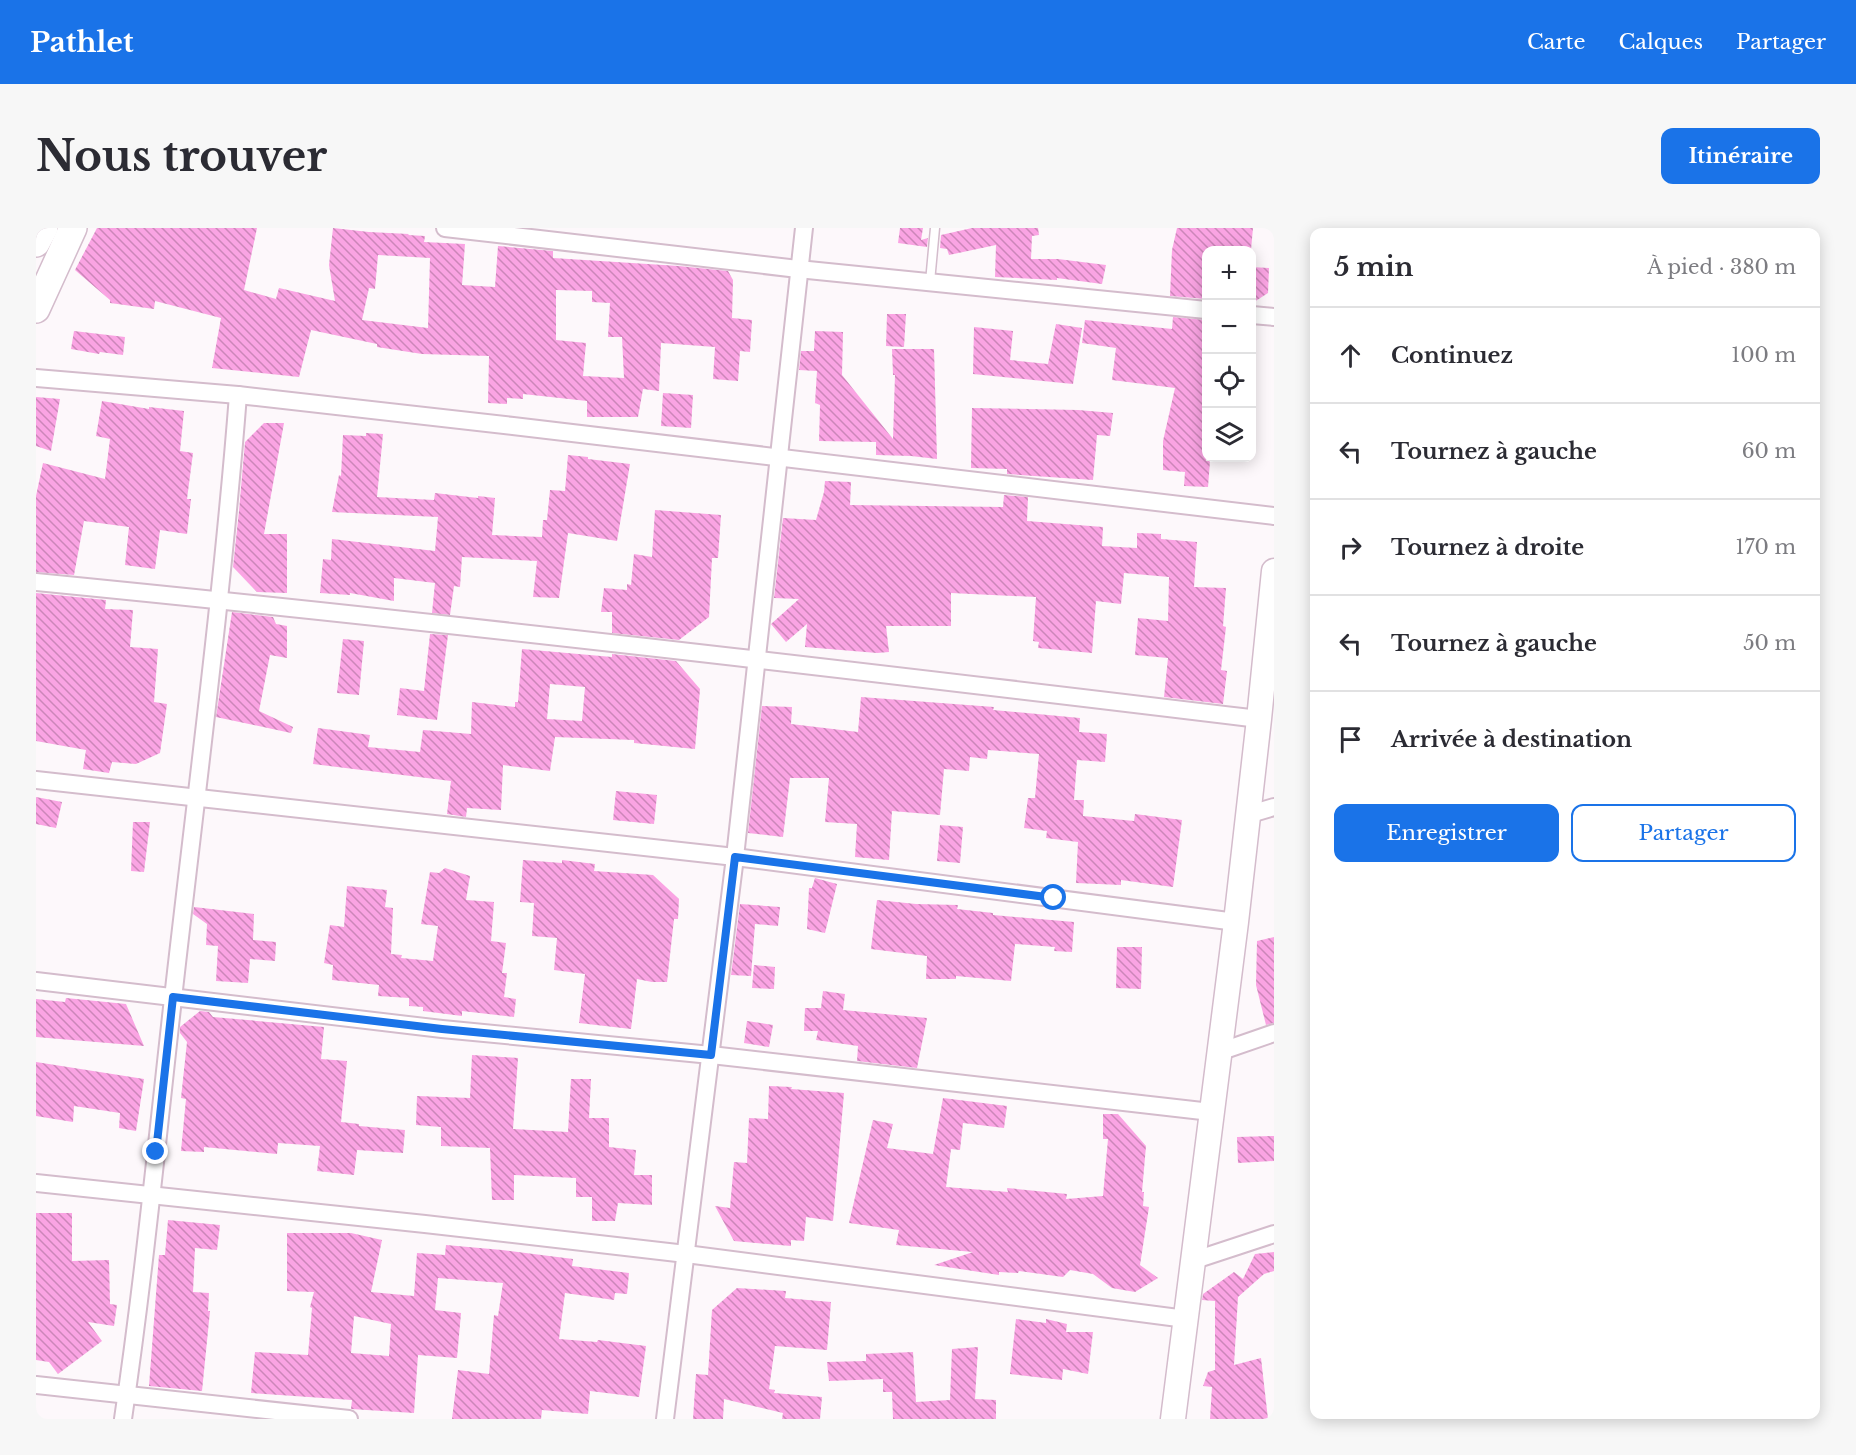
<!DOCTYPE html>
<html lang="fr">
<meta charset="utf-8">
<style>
:root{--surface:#fff;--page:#f7f7f7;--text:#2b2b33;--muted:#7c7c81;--line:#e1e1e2;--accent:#1a73e8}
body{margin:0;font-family:"Libre Baskerville",serif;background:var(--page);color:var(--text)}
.controls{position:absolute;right:18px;top:18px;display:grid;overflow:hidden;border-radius:12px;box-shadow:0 3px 15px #0003}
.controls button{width:54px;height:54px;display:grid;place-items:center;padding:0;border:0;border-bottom:2px solid var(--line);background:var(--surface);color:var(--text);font:30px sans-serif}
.stop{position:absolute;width:18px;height:18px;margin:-14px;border:4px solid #1a73e8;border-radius:50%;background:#fff}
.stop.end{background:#1a73e8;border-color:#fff;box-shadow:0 2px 6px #0008}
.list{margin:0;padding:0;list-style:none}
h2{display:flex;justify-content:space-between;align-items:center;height:78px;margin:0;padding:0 24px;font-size:26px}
h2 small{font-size:20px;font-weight:400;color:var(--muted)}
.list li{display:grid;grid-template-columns:39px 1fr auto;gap:18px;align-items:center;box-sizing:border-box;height:96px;padding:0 24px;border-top:2px solid var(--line)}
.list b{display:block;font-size:22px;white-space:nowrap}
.list em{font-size:20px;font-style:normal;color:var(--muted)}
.actions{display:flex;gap:12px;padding:18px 24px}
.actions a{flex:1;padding:14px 0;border:2px solid var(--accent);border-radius:12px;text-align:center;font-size:21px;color:var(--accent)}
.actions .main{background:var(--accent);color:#fff}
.icon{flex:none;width:33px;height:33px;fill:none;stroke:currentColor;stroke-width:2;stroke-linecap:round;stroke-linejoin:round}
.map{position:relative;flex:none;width:1238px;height:1191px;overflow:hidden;border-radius:12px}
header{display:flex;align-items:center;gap:36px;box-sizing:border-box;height:84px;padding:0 30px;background:var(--accent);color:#fff}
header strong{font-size:28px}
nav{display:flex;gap:33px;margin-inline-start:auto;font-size:21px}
.intro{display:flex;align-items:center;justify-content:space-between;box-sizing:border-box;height:144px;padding:0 36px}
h1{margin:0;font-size:42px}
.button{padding:15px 27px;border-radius:12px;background:var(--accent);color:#fff;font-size:21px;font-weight:700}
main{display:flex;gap:36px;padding:0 36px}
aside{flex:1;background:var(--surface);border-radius:12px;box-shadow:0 3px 15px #0003}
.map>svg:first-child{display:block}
.building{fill:url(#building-back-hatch);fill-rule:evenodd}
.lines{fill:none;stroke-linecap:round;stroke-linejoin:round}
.lane-casing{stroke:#d4bccc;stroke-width:11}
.street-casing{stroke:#d4bccc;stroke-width:20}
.secondary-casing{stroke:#d4bccc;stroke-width:27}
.primary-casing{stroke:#d4bccc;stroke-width:30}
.lane{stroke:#fff;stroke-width:8}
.street{stroke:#fff;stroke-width:16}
.secondary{stroke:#fff;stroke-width:24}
.primary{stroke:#fff;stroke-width:27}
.route{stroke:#1a73e8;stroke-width:8}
</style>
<header>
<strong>Pathlet</strong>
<nav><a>Carte</a><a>Calques</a><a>Partager</a></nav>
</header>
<div class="intro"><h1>Nous trouver</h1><a class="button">Itinéraire</a></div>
<main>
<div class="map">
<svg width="1238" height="1191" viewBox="0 0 1238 1191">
<defs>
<pattern id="building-back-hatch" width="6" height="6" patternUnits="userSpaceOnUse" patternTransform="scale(1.5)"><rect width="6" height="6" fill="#faa4e3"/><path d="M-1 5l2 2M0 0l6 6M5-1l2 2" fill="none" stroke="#cc86b9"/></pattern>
</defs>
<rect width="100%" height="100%" fill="#fdf8fb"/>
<!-- building -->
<g class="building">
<path d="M61,0H221L208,62L240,71L243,60L299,73L293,37L297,0L333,4L373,6L372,7L389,8L388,14L429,16L426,57L459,59L462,18L517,23V30L643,38L692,43L697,52L696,90L716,92L714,124L704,123L702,153L677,151L679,119L625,115L623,163L607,161L602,189H551V173L487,166V171L471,170V176L452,175L453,128L386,126L341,119V116L275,102L263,149L176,140L185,90L119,73L118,81L74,75V72L39,42ZM342,27L394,30L392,100L326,92L333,60L339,61ZM520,62L556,63V74L574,75L572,109H586L588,150L547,148L550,115L520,112Z"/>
<path d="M864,0H887L885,12L892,10L891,19L862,15Z"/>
<path d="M936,0H1002L1003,7L996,8L995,31H1022L1070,37L1066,56L1021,50V52L959,49L960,17L913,27L911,21L904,20L905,7Z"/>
<path d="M1141,0H1217L1215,22H1170V71L1134,68L1136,22Z"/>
<path d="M1215,39L1233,40L1232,65L1215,76Z"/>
<path d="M851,86H870L868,119L850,118Z"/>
<path d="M1137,89L1170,92V233H1174L1172,259L1148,258L1149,244L1127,242V213L1139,160L1076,152L1080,120L1046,115L1049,92L1136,101Z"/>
<path d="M1020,96L1046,100L1037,156L937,146L938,99L977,103L974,132L1012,136Z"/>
<path d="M38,103L89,109L87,127L64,124L63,126L35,121Z"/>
<path d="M779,103L807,104L806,147L857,211L859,147H857L856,121H898L901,231L875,228L840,227V214L783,213L784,177L779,175L781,143L763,142L765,123H778Z"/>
<path d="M627,165L657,167L655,200L625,198Z"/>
<path d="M0,169L24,171L15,223L0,218Z"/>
<path d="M66,173L113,181V179L148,183L144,223L157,225L151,271H155L151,306L124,302L119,341L89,337L93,299L48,293L38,347L0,344V268L7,235L69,251L74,211L60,208Z"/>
<path d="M936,180L1042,182L1077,185L1074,208L1061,207L1057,252L971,246V241L935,240Z"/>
<path d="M228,195H248L228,306H251V365L221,364L197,339L203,283L209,214Z"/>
<path d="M330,205L347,206L341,269L398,272L399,265L442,270V268L459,270L456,307L506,309L507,292H511L514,262L529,263L532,227L552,229V231L594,236L581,313L532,305L523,370L497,369L501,333L426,329L424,359L418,358L414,387L396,385L399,355L358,350V373L314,365V367L284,365L287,331L295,332L296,311L399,323L402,289L296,284L303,247L305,248L307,207L330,208Z"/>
<path d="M789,253L815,254L814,277L967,279L968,267L992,269L991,293L1067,299L1066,318L1101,320V305L1125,306V311L1161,314L1158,359L1190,360L1187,398L1190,399L1185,442L1191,443L1187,476L1128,469L1132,430L1099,427L1102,390L1132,393L1133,349L1088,345L1085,376L1060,373L1056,425L1002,420L1003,414L997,413L1000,369L915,365V398H850L853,424L841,425L769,419L771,396L750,414L735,396L763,371L738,370L747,290L780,292L788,264Z"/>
<path d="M619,282L685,287L682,330H676L673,389L643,412L576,405V384H565L568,360L591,362V356L595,357L598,326L616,329Z"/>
<path d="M0,365L70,372L69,381L97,382L94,419L122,421L118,474L131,476L124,525L100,536L76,534L73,545L47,541L50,522L0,513Z"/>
<path d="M196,384L237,389L240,396L251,398V430L234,427L223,483L257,499L255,505L180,489Z"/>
<path d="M394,406L412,407L401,492L361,487L364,460L388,463Z"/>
<path d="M307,411L328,413L323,467L301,465Z"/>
<path d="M486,421L576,429V426L640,433L664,461L659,521L598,515V512L519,509L514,543L467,537L465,582L431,580L430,589L411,586L415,553L277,536L282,500L334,507L332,519L384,524L387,502L435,506L436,474L479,479V474H482ZM514,456L549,459L546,493L511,491Z"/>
<path d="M825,469L958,479L957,482L1044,490L1043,504L1071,506L1069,534L1041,532L1038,572H1048L1047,588L1098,593L1099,586L1146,592L1137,659L1085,652V657L1040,655L1042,614L1010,610L1011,603L988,600L992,570H999L1003,526L952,522L951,531L934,529L933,543L908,541L904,587L856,583L853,632L819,629L821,596L789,594L793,550H754L747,609L712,605L726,478L756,479L755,496L822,504Z"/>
<path d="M580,563L621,567L618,596L577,592Z"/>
<path d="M0,569L26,574L20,600L0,596Z"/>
<path d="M97,594H114L108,644L95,643Z"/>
<path d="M904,597L927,599L924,635L901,633Z"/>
<path d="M487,632L526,635V632L559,636L558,643L617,647L643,671L642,691H638L631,754H616L601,751L595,801L543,795L549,746L518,742L521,710L496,708L498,675L484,674Z"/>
<path d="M409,640L434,648L430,672L458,674L455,713L470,715L466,745H471L468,769L480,771L478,789L426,783V788L387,783V779L373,778V770L342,768L343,757L296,752L297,737L288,735L294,697L308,699L311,658L351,662L349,679L357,680L355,726L366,727L365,730L397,733L402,698L385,696L394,644L403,645Z"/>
<path d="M779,650L801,656L789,705L771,701L773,660H776Z"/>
<path d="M841,672L880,676L922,677L921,681L957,685V687L1038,694L1036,724L1018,723L1019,719L979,716L975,753L920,748V751H890L891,728L835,721Z"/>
<path d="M704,676L744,679L742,698L719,696L715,748L695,747Z"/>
<path d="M158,679L218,686L217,712L240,714L239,733L214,731L212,755L180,753L182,718L170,717L171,696L157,686Z"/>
<path d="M1238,709V795L1230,797L1220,757L1221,713Z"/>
<path d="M1081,719H1106L1105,761L1080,760Z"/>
<path d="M718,737L739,739L738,761L716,760Z"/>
<path d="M787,763L809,766L807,782L891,790L881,840L821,833L822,818L780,812L782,803H768L769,780H785Z"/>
<path d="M30,770L90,776L108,818L0,809V771L29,774Z"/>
<path d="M164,783L173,784L177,789L288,799L285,831L311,833L305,894L323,896V898L369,902L367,925L321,922L318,947L281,943L284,918L242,915L241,926L168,919V924L145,923L150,871L145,870L151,814L144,805V799Z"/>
<path d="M711,793L737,797L733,819L708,815Z"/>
<path d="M436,827L482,830L477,901L532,904L535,851H555L553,890H573V919L600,922L598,947H616V977L582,975L579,993H556V969H540V950L478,947V972H456L454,920L405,918V899L380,897L381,868L434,870Z"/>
<path d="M0,834L108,851L100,903L83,900L84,885L38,878L37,894L0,888Z"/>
<path d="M733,858L756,859L755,861L808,865L797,993L770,989L768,1013L755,1012V1018L698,1013L679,978L694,980L698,934L711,935L713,890L732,891Z"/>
<path d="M907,870L971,878L968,900L927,895L924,922L915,921L910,959L972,964L971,960L1031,966L1030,971L1067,968L1072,911H1067V886H1082L1110,918L1106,964H1108L1107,978L1113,979L1104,1037L1122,1050L1099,1064L1076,1060L1057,1046L1034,1042L1027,1049L983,1043L982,1045L963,1044V1047L898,1037L937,1024L860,1017L863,1002L813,995L837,892L857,896L851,920L897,926Z"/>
<path d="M1238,908V933L1202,935L1201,909Z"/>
<path d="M0,985H36V1033L73,1032L74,1076L81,1077L78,1098L52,1094L66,1113L22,1146L13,1134L0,1132Z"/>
<path d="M132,992L184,997L181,1022L159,1020L157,1064L173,1065L172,1083H174L166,1163L113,1158L123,1027H129Z"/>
<path d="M251,1005H315L346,1012L335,1064L378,1068L381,1025L409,1027L410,1017L466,1022L537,1031L536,1038L593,1045L591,1066L579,1065L578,1072L529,1065L523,1111L561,1114L562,1112L610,1118L603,1169L554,1163L552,1186L506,1182L505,1191H416L422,1142L453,1146L458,1087L462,1088L467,1055L402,1050L399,1082L425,1085L421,1130L382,1127L378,1185L315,1181L316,1172L215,1165L219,1124L272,1127L276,1080L274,1079L278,1064L251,1063ZM318,1088L355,1096L353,1128L315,1125Z"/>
<path d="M1238,1024V1043L1228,1046L1202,1069L1198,1137L1225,1130L1232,1191H1174L1176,1159L1167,1158L1172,1144L1179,1142V1073L1166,1072L1167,1066L1198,1044L1207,1051L1219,1026Z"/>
<path d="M701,1060L750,1063L749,1070L795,1074L791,1122L739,1118L733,1161L739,1162L738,1165L786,1169L784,1191H746L747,1185L688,1171L687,1191H657L660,1146L672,1147L676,1082Z"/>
<path d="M980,1091L1010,1095V1091L1031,1096L1030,1104H1057L1052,1146L1027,1141L1026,1152L974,1146Z"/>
<path d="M942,1119L939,1171L960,1172V1191H857L856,1164H847V1151L793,1153L791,1134L830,1133V1126L877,1124L880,1174L914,1172L916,1121Z"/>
</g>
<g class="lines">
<defs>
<path id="lane" d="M894,54L899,0"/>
<g id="street">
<path d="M409,0L762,41L1170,82"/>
<path d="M1216,87L1238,89"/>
<path d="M0,150L202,167L477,198L1238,288"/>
<path d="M0,354C408,394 816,442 1223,491"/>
<path d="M0,552L699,629L1200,694"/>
<path d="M1211,587L1238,579"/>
<path d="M0,753L406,801L675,827L1175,884"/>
<path d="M1183,824L1238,805"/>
<path d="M0,955L389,996L650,1026L1150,1091"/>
<path d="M1156,1033L1238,1006"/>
<path d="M0,1157L313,1191"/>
<path d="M87,1191C109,1042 123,893 140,744C162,552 187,360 202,167"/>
<path d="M629,1191L699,629L768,0"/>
</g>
<path id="secondary" d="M1137,1191L1200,694L1223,491L1238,343"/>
<g id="primary">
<path d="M0,15L8,0"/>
<path d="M0,81L37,0"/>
</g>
</defs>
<!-- lane casing -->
<use href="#lane" class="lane-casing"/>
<!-- street casing -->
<use href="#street" class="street-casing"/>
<!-- secondary casing -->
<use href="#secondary" class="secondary-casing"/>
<!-- primary casing -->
<use href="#primary" class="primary-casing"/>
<!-- lane -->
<use href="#lane" class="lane"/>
<!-- street -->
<use href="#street" class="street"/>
<!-- secondary -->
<use href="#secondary" class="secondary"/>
<!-- primary -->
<use href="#primary" class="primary"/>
</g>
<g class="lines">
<!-- route -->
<path class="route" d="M120,924L137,769L406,801L675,827L699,629L1018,670"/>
</g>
</svg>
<div class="controls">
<button>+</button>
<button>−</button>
<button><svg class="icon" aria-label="locate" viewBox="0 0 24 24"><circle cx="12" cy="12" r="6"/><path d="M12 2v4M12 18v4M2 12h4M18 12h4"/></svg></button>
<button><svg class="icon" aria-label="layers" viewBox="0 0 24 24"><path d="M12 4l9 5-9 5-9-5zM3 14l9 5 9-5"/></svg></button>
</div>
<div class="stop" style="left:1018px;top:670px"></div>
<div class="stop end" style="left:120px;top:924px"></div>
</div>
<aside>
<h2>5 min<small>À pied · 380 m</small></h2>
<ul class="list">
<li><svg class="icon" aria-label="ahead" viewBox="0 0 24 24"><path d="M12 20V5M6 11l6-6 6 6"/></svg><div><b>Continuez</b></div><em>100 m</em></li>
<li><svg class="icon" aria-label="left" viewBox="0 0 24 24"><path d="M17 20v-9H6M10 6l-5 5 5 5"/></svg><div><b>Tournez à gauche</b></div><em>60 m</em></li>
<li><svg class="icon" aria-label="right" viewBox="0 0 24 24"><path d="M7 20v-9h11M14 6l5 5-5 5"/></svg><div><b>Tournez à droite</b></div><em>170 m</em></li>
<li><svg class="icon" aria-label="left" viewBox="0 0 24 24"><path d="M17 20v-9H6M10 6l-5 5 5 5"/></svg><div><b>Tournez à gauche</b></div><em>50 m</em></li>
<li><svg class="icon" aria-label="arrive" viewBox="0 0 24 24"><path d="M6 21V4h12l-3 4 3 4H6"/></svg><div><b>Arrivée à destination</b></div></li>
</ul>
<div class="actions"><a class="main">Enregistrer</a><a>Partager</a></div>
</aside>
</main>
